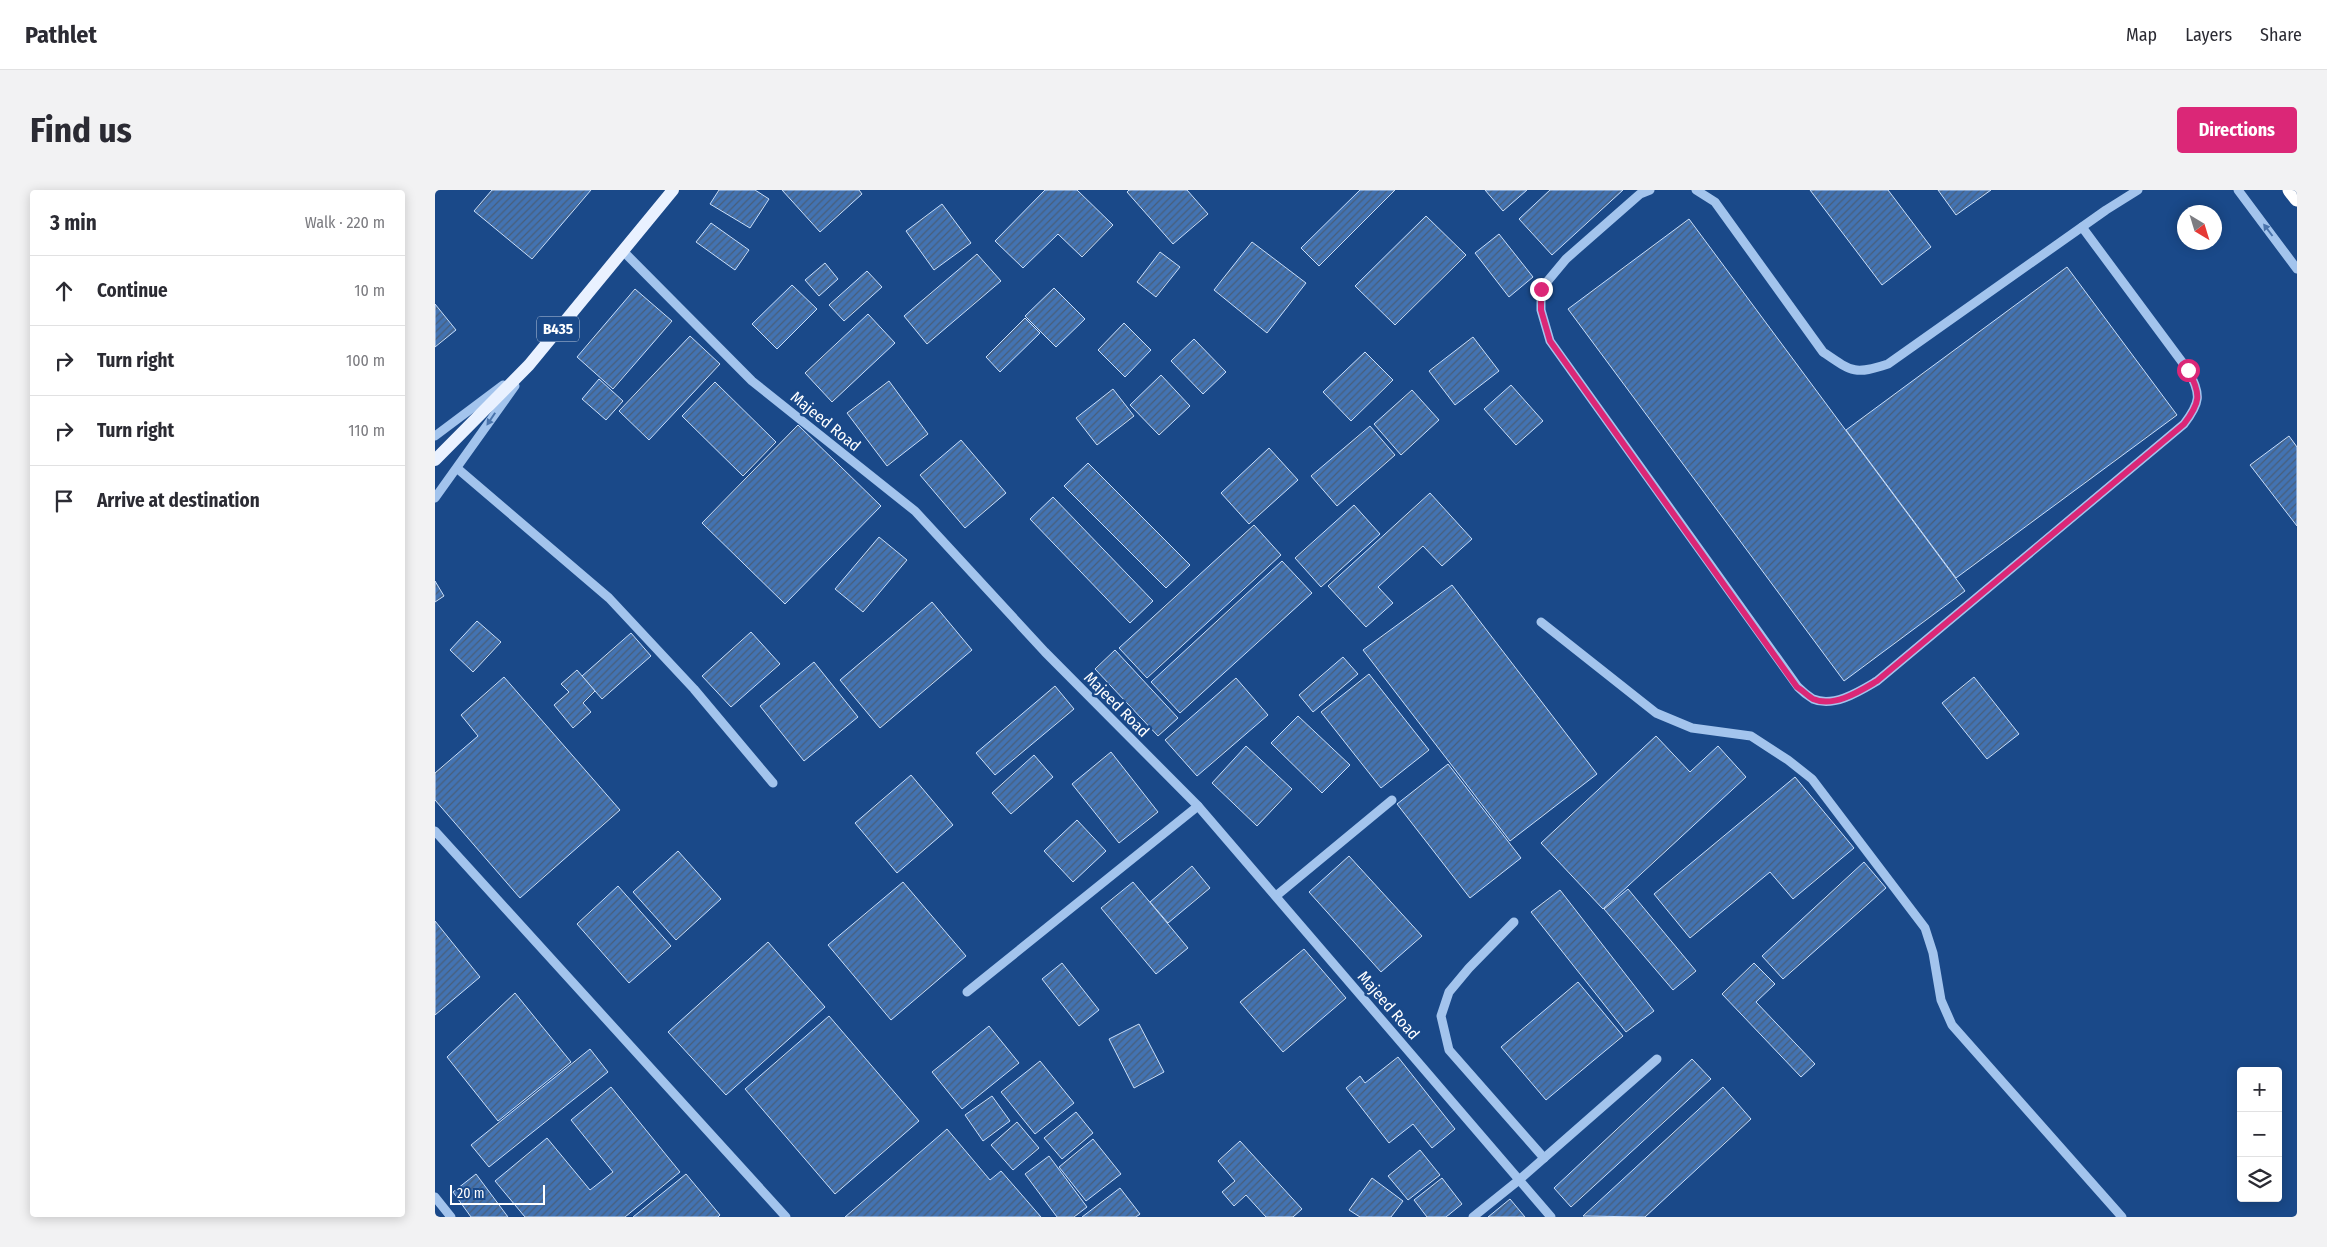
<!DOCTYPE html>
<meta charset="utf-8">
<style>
:root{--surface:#fff;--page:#f2f2f3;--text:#2b2b33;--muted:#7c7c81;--line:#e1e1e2;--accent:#db2777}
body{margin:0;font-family:"Fira Sans Condensed",sans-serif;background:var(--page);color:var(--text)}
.controls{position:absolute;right:15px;bottom:15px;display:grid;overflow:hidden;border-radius:5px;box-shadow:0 2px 12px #0003}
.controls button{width:45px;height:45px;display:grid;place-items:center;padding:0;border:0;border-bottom:1px solid var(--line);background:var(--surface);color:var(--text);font:25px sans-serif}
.compass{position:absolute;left:1742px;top:15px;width:45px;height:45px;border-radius:50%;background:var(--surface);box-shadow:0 2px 12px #0003;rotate:142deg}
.scale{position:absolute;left:15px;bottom:12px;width:95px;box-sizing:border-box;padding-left:5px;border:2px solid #fff;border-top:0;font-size:14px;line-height:18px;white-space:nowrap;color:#fff;-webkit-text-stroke:4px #1a4989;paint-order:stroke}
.stop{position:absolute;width:15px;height:15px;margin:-11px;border:4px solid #db2777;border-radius:50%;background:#fff}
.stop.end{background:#db2777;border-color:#fff;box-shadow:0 1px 5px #0008}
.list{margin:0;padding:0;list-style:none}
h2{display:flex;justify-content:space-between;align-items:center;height:65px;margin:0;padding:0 20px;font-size:21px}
h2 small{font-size:16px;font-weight:400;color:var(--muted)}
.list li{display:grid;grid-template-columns:32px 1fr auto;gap:15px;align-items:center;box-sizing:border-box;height:70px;padding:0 20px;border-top:1px solid var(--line)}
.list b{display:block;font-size:19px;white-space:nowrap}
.list em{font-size:16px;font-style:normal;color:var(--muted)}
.icon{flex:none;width:28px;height:28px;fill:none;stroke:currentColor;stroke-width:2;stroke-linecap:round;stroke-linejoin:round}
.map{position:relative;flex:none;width:1862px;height:1027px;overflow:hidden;border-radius:5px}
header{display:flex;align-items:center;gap:30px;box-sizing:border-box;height:70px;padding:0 25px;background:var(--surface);border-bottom:1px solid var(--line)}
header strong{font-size:24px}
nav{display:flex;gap:28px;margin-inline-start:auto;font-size:18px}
.intro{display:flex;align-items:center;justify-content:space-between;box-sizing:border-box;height:120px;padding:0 30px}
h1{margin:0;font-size:35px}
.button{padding:12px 22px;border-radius:5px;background:var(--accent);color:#fff;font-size:18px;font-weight:700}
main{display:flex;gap:30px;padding:0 30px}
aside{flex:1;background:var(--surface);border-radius:5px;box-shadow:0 2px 12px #0003}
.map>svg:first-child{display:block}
.building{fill:url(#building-hatch);stroke:#c9def9}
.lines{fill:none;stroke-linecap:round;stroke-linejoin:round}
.minor{stroke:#a3c4ed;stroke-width:9}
.major{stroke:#e9f1ff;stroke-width:12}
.highway{stroke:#fff;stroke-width:15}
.oneway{fill:#4a74ac}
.route{stroke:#db2777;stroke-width:6}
.labels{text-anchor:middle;stroke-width:5;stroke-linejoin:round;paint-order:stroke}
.shield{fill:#1a4989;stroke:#bac8dc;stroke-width:1}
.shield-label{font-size:15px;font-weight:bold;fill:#fff}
.street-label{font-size:16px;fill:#fff;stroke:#1a4989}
</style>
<header>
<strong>Pathlet</strong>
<nav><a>Map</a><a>Layers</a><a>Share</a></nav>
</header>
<div class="intro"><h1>Find us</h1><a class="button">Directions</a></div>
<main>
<aside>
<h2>3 min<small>Walk · 220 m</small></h2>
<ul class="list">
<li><svg class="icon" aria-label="ahead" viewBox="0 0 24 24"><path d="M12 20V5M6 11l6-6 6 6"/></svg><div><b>Continue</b></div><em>10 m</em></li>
<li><svg class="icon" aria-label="right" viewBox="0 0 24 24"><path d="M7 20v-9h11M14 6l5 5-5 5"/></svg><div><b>Turn right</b></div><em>100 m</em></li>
<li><svg class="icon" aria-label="right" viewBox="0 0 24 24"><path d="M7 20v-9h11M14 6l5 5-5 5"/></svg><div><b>Turn right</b></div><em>110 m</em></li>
<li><svg class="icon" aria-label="arrive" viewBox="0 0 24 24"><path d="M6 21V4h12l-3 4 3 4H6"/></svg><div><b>Arrive at destination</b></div></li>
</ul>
</aside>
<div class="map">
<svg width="1862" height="1027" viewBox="0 0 1862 1027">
<defs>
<pattern id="building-hatch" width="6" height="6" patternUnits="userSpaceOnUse" patternTransform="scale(1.25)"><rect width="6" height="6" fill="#4373b2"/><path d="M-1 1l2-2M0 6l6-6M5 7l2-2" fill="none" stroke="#485e7a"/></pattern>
</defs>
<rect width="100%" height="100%" fill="#1a4989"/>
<!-- building -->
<g class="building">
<path d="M57,0H156L97,69L39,21Z"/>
<path d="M284,0H320L334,9L315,38L275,14Z"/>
<path d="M347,0H424L427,4L385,42Z"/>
<path d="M610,0H642L678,35L647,67L623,44L588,78L560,51Z"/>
<path d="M694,0H752L773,24L738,54L692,2Z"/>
<path d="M925,0H960L884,76L866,58Z"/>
<path d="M1050,0H1092L1068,21Z"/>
<path d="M1115,0H1188L1117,65L1084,29Z"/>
<path d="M1375,0H1453L1496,57L1447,95Z"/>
<path d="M1503,0H1556L1521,25Z"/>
<path d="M507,14L536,53L499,80L471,41Z"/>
<path d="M991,26L1031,65L960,135L920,96Z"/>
<path d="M1254,29L1530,401L1409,491L1133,119Z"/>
<path d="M276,33L314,60L300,80L261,52Z"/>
<path d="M1064,44L1098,87L1074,107L1040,63Z"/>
<path d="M817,52L871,93L832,143L779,100Z"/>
<path d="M725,62L745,77L721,107L702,92Z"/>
<path d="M542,64L566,91L492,154L469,126Z"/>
<path d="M390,73L403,89L384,106L370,90Z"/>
<path d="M1632,77L1742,225L1521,388L1411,240Z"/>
<path d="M432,81L447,97L409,131L394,115Z"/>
<path d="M357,95L382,119L342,159L317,134Z"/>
<path d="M619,98L650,129L621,157L590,126Z"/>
<path d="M200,99L237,131L178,199L142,167Z"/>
<path d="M0,114L21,140L0,157Z"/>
<path d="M433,124L460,153L397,212L370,183Z"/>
<path d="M590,128L605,143L565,182L551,167Z"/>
<path d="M689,133L716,160L690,187L663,160Z"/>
<path d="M255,146L285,174L214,250L184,221Z"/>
<path d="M1038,147L1064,181L1020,215L994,181Z"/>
<path d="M759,149L791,182L768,204L736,171Z"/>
<path d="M930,162L958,190L916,231L888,202Z"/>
<path d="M726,185L755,216L724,245L695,215Z"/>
<path d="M164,189L188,211L171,230L147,209Z"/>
<path d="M454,191L493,244L452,276L412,223Z"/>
<path d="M280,192L341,252L308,286L247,226Z"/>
<path d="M1076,195L1108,231L1081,255L1049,219Z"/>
<path d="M678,199L699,226L662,255L641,228Z"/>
<path d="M977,200L1004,230L966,265L939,234Z"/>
<path d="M363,235L446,316L350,414L267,333Z"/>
<path d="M935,236L960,265L902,316L876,286Z"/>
<path d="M1854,246L1862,257V336L1815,275Z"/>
<path d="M526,250L571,303L530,338L485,285Z"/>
<path d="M834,258L863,290L814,334L786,303Z"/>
<path d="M653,273L755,375L731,398L629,296Z"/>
<path d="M995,303L1037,349L1007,376L988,356L943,397L958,413L931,437L893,396Z"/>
<path d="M618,307L718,411L695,433L595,329Z"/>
<path d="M919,315L945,344L886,397L860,368Z"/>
<path d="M819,335L846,365L712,488L684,458Z"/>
<path d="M444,347L472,370L428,422L400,399Z"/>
<path d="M847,371L877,403L745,523L716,492Z"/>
<path d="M0,391L9,406L0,412Z"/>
<path d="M1017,395L1162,584L1075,651L928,460Z"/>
<path d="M497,412L537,460L445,538L405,490Z"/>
<path d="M42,431L66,452L38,482L15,460Z"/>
<path d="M316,442L345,474L296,517L267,486Z"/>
<path d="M196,443L216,466L167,509L147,486Z"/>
<path d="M680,460L743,528L723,546L660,479Z"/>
<path d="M908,467L923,484L878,522L864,505Z"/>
<path d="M379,472L423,527L369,571L325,516Z"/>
<path d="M142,480L160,501L148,513L156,522L138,538L119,515L134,502L126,494Z"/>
<path d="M934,484L994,560L946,598L886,522Z"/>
<path d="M69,487L185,620L85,708L0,610V583L43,546L26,525Z"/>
<path d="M1539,487L1584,544L1552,569L1507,513Z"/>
<path d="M801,488L833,525L762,586L730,550Z"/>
<path d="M620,496L639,519L560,585L541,563Z"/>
<path d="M863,526L915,575L887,603L836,553Z"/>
<path d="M1221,546L1255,582L1283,556L1311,587L1168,719L1106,653Z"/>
<path d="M811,556L857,599L822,636L777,593Z"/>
<path d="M676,562L723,622L684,653L637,594Z"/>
<path d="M599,565L618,587L576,624L557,603Z"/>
<path d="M1013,574L1086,668L1035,708L962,614Z"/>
<path d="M476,585L518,635L462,683L420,633Z"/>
<path d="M1360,587L1419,658L1358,709L1335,682L1255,748L1219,704Z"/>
<path d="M642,630L671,661L638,692L609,661Z"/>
<path d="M243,661L286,709L241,750L198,702Z"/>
<path d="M914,666L987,746L946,782L874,702Z"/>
<path d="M1429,672L1451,698L1348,789L1327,766Z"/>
<path d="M757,676L775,698L733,733L715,712Z"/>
<path d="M468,692L531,766L456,830L393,755Z"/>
<path d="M698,692L753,758L721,784L666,718Z"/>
<path d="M183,696L236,756L194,793L142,734Z"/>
<path d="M1193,699L1261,781L1238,800L1169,719Z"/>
<path d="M1125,700L1219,821L1191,842L1096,722Z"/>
<path d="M0,731L45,787L0,825Z"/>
<path d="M333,752L390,817L291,905L233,842Z"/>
<path d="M869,759L911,808L848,862L805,812Z"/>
<path d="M627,773L664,820L644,836L607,789Z"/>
<path d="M1319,773L1340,794L1321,812L1380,874L1366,887L1287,804Z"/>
<path d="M1143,792L1188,846L1111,910L1066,857Z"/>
<path d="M80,803L136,872L63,931L12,867Z"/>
<path d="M394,826L484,931L400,1004L310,899Z"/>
<path d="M704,834L729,882L699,898L674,849Z"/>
<path d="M554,836L584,873L527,919L497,882Z"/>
<path d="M155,859L173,882L54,977L36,955Z"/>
<path d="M963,867L1020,939L997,958L978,934L954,953L911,898L925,886L930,893Z"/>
<path d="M1257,869L1276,889L1136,1017L1119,998Z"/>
<path d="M605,871L639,913L600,944L566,902Z"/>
<path d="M176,897L245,982L190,1027H90L60,991L112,948L155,1000L178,982L136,930Z"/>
<path d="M1288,897L1316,929L1210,1027L1148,1026Z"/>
<path d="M557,906L575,931L548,951L530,925Z"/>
<path d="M641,922L658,943L627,969L609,948Z"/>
<path d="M582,932L604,958L578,980L556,955Z"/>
<path d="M512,939L555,990L566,981L606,1027H410Z"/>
<path d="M658,949L686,984L651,1011L624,977Z"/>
<path d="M805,951L867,1019L858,1027H831L811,1005L799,1016L787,1002L800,991L783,971Z"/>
<path d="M985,960L1005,985L973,1010L953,986Z"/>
<path d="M614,966L652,1017L639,1027H622L590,984Z"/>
<path d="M41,984L73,1027H36L18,1002Z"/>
<path d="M251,984L285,1025L283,1027H198Z"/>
<path d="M937,988L968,1011L956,1027H925L914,1020Z"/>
<path d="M1007,988L1027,1014L1011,1027H992L979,1010Z"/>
<path d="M685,998L705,1024L701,1027H647Z"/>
<path d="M1075,1009L1090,1027H1053Z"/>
</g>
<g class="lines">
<!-- minor -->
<g class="minor">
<path d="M1215,0L1205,4L1131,69L1106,99V120L1115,151L1363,497C1367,501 1373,506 1378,509C1399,518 1425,501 1442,491L1749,234C1765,213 1767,205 1753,180L1647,37"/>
<path d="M1261,0L1280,12L1388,162C1417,182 1420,185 1453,174L1671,20L1703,0"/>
<path d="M1803,0L1862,79"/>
<path d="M188,61L317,191L480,321L610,462L763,616L1116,1027"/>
<path d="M0,246L68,195"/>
<path d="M23,279L174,408L259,499L338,593"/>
<path d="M0,308L80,196"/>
<path d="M1106,432L1221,523L1257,538L1316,546L1353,570L1377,589L1490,738L1498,763L1506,810L1517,835L1687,1027"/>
<path d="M0,641L351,1027"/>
<path d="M841,706L957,610"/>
<path d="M1079,732L1034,778L1014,802L1006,826L1014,860L1109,968"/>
<path d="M532,802L763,616"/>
<path d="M0,1007L16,1027"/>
<path d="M1038,1027L1084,990L1222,869"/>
</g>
<!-- major -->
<path class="major" d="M0,270L94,175L238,0"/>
<!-- highway -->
<path class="highway" d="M1855,0L1862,9"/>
</g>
<!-- one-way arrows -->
<defs><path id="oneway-solid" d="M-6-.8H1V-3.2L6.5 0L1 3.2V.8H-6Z" transform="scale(1.25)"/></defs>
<g class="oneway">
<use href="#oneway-solid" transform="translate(1833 40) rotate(-127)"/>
<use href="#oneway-solid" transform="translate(56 229) rotate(124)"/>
</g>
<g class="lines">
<!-- route -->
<path class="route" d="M1106,99V120L1115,151L1362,497C1367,500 1373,506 1378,509C1399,518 1425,501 1442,491L1749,234C1765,213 1767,205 1753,180"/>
</g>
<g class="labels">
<!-- shield labels -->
<rect class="shield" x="102" y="126.5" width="42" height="25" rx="4"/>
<g class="shield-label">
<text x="123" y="144">B435</text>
</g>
<!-- street labels -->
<g class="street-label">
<text transform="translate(391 231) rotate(39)" y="6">Majeed Road</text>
<text transform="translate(682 514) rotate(45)" y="6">Majeed Road</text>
<text transform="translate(954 815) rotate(49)" y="6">Majeed Road</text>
</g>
</g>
</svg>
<div class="controls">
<button>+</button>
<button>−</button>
<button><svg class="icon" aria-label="layers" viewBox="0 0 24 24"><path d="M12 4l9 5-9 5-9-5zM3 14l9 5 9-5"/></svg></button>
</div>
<svg class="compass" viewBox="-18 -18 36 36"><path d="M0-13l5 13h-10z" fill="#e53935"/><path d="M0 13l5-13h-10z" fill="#7c7c81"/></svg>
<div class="scale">20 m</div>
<div class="stop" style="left:1753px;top:180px"></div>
<div class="stop end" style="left:1106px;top:99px"></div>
</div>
</main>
